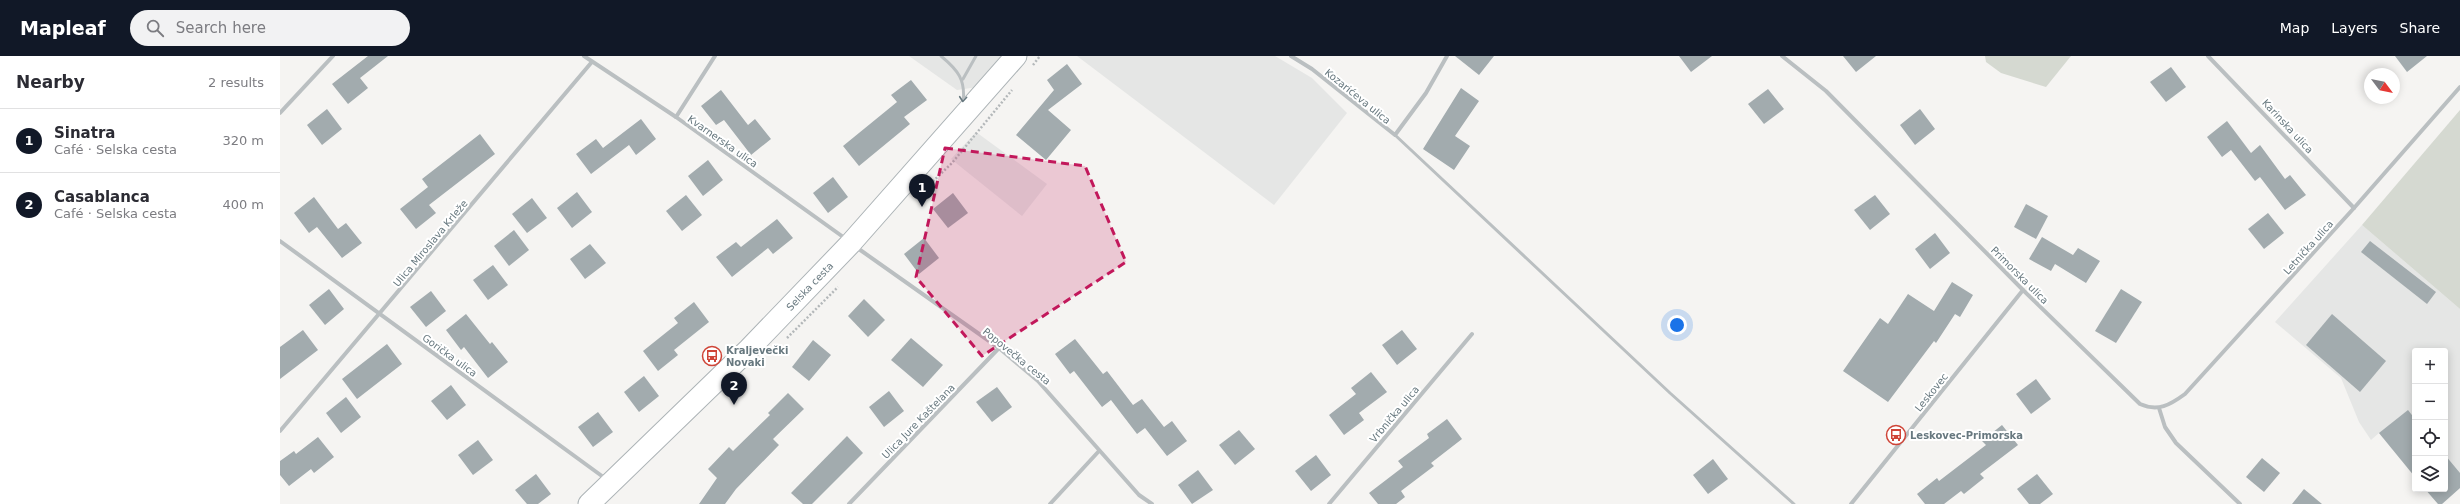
<!DOCTYPE html>
<meta charset="utf-8">
<style>
:root{--surface:#fff;--page:#f2f2f3;--text:#2b2b33;--muted:#7c7c81;--line:#e1e1e2;--accent:#111827}
body{margin:0;font-family:"DejaVu Sans",sans-serif;background:var(--page);color:var(--text)}
.controls{position:absolute;right:12px;bottom:12px;display:grid;overflow:hidden;border-radius:4px;box-shadow:0 2px 10px #0003}
.controls button{width:36px;height:36px;display:grid;place-items:center;padding:0;border:0;border-bottom:1px solid var(--line);background:var(--surface);color:var(--text);font:20px sans-serif}
.compass{position:absolute;left:2084px;top:12px;width:36px;height:36px;border-radius:50%;background:var(--surface);box-shadow:0 2px 10px #0003;rotate:122deg}
.you{position:absolute;left:1397px;top:269px;width:14px;height:14px;margin:-10px;border:3px solid #fff;border-radius:50%;background:#1a73e8;box-shadow:0 0 0 6px #1a73e833}
.badge{display:grid;place-items:center;width:26px;height:26px;border-radius:50%;background:var(--accent);color:#fff;font-size:13px;font-weight:700}
.pin{position:absolute;translate:-50% -33px;filter:drop-shadow(0 1px 2px #0008)}
.pin::after{content:'';position:absolute;top:21px;width:14px;height:12px;background:inherit;clip-path:polygon(0 0,100% 0,50% 100%)}
.list{margin:0;padding:0;list-style:none}
h2{display:flex;justify-content:space-between;align-items:center;height:52px;margin:0;padding:0 16px;font-size:17px}
h2 small{font-size:13px;font-weight:400;color:var(--muted)}
.list li{display:grid;grid-template-columns:26px 1fr auto;gap:12px;align-items:center;box-sizing:border-box;height:64px;padding:0 16px;border-top:1px solid var(--line)}
.list b{display:block;font-size:15px;white-space:nowrap}
.list p{margin:0;font-size:13px;white-space:nowrap;color:var(--muted)}
.list em{font-size:13px;font-style:normal;color:var(--muted)}
.icon{flex:none;width:22px;height:22px;fill:none;stroke:currentColor;stroke-width:2;stroke-linecap:round;stroke-linejoin:round}
.map{position:relative;flex:none;width:2180px;height:448px;overflow:hidden}
header{display:flex;align-items:center;gap:24px;box-sizing:border-box;height:56px;padding:0 20px;background:var(--accent);color:#fff}
header strong{font-size:19px}
nav{display:flex;gap:22px;margin-inline-start:auto;font-size:14px}
.search{width:280px;height:36px;background:var(--page);display:flex;align-items:center;gap:10px;box-sizing:border-box;padding:0 14px;border-radius:22px;color:var(--muted);font-size:15px}
main{display:flex}
aside{flex:1;background:var(--surface)}
.map>svg:first-child{display:block}
.built{fill:#e5e6e5}
.green{fill:#d5d9d1}
.building{fill:#a2abae}
.lines{fill:none;stroke-linecap:round;stroke-linejoin:round}
.secondary-casing{stroke:#acb3b6;stroke-width:23}
.path{stroke:#b4b8ba;stroke-width:2.5;stroke-dasharray:2 2;stroke-linecap:butt}
.service{stroke:#babfc1;stroke-width:3}
.minor{stroke:#babfc1;stroke-width:4}
.secondary{stroke:#fff;stroke-width:21}
.oneway{stroke:#67787f}
.marked{fill:#c2185b;fill-opacity:0.2;stroke:#c2185b;stroke-width:3;stroke-dasharray:8 5;stroke-linejoin:round}
.labels{text-anchor:middle;stroke-width:4;stroke-linejoin:round;paint-order:stroke}
.street-label{font-size:10px;fill:#67787f;stroke:#fff}
.poi-label{font-size:10px;font-weight:bold;fill:#67787f;stroke:#fff;text-anchor:start}
</style>
<header>
<strong>Mapleaf</strong>
<div class="search"><svg class="icon" aria-label="search" viewBox="0 0 24 24"><circle cx="10" cy="10" r="6"/><path d="M15 15l6 6"/></svg>Search here</div>
<nav><a>Map</a><a>Layers</a><a>Share</a></nav>
</header>
<main>
<aside>
<h2>Nearby<small>2 results</small></h2>
<ul class="list">
<li><span class="badge">1</span><div><b>Sinatra</b><p>Café · Selska cesta</p></div><em>320 m</em></li>
<li><span class="badge">2</span><div><b>Casablanca</b><p>Café · Selska cesta</p></div><em>400 m</em></li>
</ul>
</aside>
<div class="map">
<svg width="2180" height="448" viewBox="0 0 2180 448">
<rect width="100%" height="100%" fill="#f5f4f2"/>
<!-- built -->
<g class="built">
<path d="M629,0H726L698,31L677,34Z"/>
<path d="M797,0H995L1032,22L1067,57L994,149Z"/>
<path d="M696,76L767,128L742,160L671,103Z"/>
<path d="M2082,169L2180,253V432L2162,448H2158L2145,433H2165V295H2135V421L2099,377L2091,384L2079,366L2061,322L1995,266Z"/>
</g>
<!-- green -->
<g class="green">
<path d="M1705,0H1791L1766,31L1721,17L1706,6Z"/>
<path d="M2180,54V253L2082,169Z"/>
</g>
<!-- building -->
<g class="building">
<path d="M88,0H108L80,22L88,32L68,48L52,28Z"/>
<path d="M1175,0H1214L1199,19Z"/>
<path d="M1399,0H1432L1411,16Z"/>
<path d="M1563,0H1596L1576,16Z"/>
<path d="M2115,0H2147L2127,16Z"/>
<path d="M787,8L802,28L768,54L791,74L766,104L736,79L774,34L767,24Z"/>
<path d="M1891,11L1906,31L1886,46L1870,26Z"/>
<path d="M631,24L647,44L624,61L630,68L579,110L563,90L617,46L611,39Z"/>
<path d="M1181,32L1199,45L1175,80L1190,90L1174,114L1143,93Z"/>
<path d="M1488,33L1504,53L1484,68L1468,48Z"/>
<path d="M441,34L468,69L475,63L491,83L471,99L444,64L436,69L421,50Z"/>
<path d="M47,53L62,73L42,89L27,69Z"/>
<path d="M1640,53L1655,73L1635,89L1620,69Z"/>
<path d="M361,63L376,83L356,99L349,89L311,118L296,98L316,83L323,92Z"/>
<path d="M1947,65L1971,97L1980,89L2005,123L2010,119L2026,139L2005,154L1980,121L1975,125L1951,94L1942,101L1927,81Z"/>
<path d="M200,78L215,98L149,149L156,157L136,173L120,153L148,131L142,123Z"/>
<path d="M428,104L443,124L423,140L408,120Z"/>
<path d="M553,121L568,141L548,157L533,137Z"/>
<path d="M297,136L312,156L292,172L277,152Z"/>
<path d="M673,137L688,157L668,172L653,153Z"/>
<path d="M406,139L422,159L402,175L386,155Z"/>
<path d="M1595,139L1610,158L1590,174L1574,154Z"/>
<path d="M34,141L58,173L66,167L82,187L62,202L37,171L29,177L14,157Z"/>
<path d="M252,142L267,162L247,177L232,158Z"/>
<path d="M1746,148L1768,160L1756,183L1734,171Z"/>
<path d="M1988,157L2004,177L1984,193L1968,173Z"/>
<path d="M497,163L513,182L493,198L488,192L452,221L436,201L456,186L461,191Z"/>
<path d="M234,174L249,194L229,210L214,190Z"/>
<path d="M1655,177L1670,197L1650,213L1635,193Z"/>
<path d="M1762,181L1793,199L1798,192L1820,205L1806,227L1775,208L1771,215L1749,203Z"/>
<path d="M644,182L659,202L639,218L624,198Z"/>
<path d="M2090,185L2156,236L2147,248L2081,196Z"/>
<path d="M310,188L326,207L305,223L290,203Z"/>
<path d="M213,209L228,229L208,244L193,224Z"/>
<path d="M1672,226L1693,239L1680,261L1675,258L1656,287L1654,285L1608,346L1563,315L1600,262L1608,268L1628,238L1654,255Z"/>
<path d="M49,233L64,253L45,269L29,249Z"/>
<path d="M1841,233L1862,246L1836,287L1815,275Z"/>
<path d="M151,235L166,255L146,271L130,251Z"/>
<path d="M584,243L605,264L588,281L568,260Z"/>
<path d="M414,246L429,266L394,294L398,299L378,315L363,295L398,267L394,262Z"/>
<path d="M186,258L210,288L212,286L228,306L208,322L184,291L181,294L166,274Z"/>
<path d="M2052,258L2106,305L2080,336L2026,289Z"/>
<path d="M23,274L38,294L0,323V291Z"/>
<path d="M1122,274L1137,293L1117,309L1102,289Z"/>
<path d="M631,282L663,309L643,331L611,304Z"/>
<path d="M795,283L823,318L827,315L853,349L862,343L884,371L892,365L907,385L887,400L865,372L857,378L831,344L822,351L794,315L790,318L775,298Z"/>
<path d="M533,284L551,299L529,325L512,311Z"/>
<path d="M107,288L122,308L77,343L62,323Z"/>
<path d="M1091,316L1107,336L1079,357L1084,364L1064,379L1049,359L1076,338L1071,332Z"/>
<path d="M364,320L379,340L359,356L344,336Z"/>
<path d="M1756,323L1771,343L1751,358L1736,338Z"/>
<path d="M171,329L186,349L167,364L151,345Z"/>
<path d="M717,331L732,351L712,366L696,346Z"/>
<path d="M609,335L624,355L604,371L589,351Z"/>
<path d="M508,337L524,353L493,383L499,389L456,433L445,448H419L437,422L428,413L449,391L453,395L490,359L488,357Z"/>
<path d="M66,341L81,361L61,377L46,357Z"/>
<path d="M2128,354L2135,363V421L2099,377Z"/>
<path d="M318,356L333,376L313,391L298,371Z"/>
<path d="M1167,363L1182,383L1151,407L1154,410L1121,435L1125,441L1116,448H1098L1089,437L1123,411L1118,405L1149,382L1147,378Z"/>
<path d="M1722,369L1738,389L1700,418L1704,422L1684,438L1681,435L1664,448H1645L1637,438L1657,422L1659,425L1706,389L1702,385Z"/>
<path d="M959,374L975,393L955,409L939,389Z"/>
<path d="M567,380L583,397L532,448H523L511,437Z"/>
<path d="M38,381L54,401L34,417L31,413L9,430L0,419V405L14,395L16,398Z"/>
<path d="M198,384L213,404L193,419L178,399Z"/>
<path d="M1036,399L1051,419L1031,435L1015,415Z"/>
<path d="M2165,399L2180,417V432L2162,448H2158L2145,433H2165Z"/>
<path d="M1982,402L2000,417L1984,436L1966,421Z"/>
<path d="M1433,403L1448,423L1428,438L1413,419Z"/>
<path d="M918,414L933,434L912,448L898,429Z"/>
<path d="M256,418L271,438L258,448H247L235,434Z"/>
<path d="M1757,418L1773,438L1760,448H1749L1737,433Z"/>
<path d="M2024,433L2042,448H2012Z"/>
</g>
<g class="lines">
<defs>
<g id="secondary">
<path id="s1" d="M309,448L469,293L571,187L736,0"/>
</g>
</defs>
<!-- secondary casing -->
<use href="#secondary" class="secondary-casing"/>
<!-- path -->
<g class="path">
<path d="M753,9L760,0"/>
<path d="M647,131L672,107L732,34"/>
<path d="M507,282L558,231"/>
</g>
<!-- service -->
<g class="service">
<path d="M661,0C678,14 686,24 683,47"/>
<path d="M683,23L696,0"/>
<path d="M1115,79L1390,337L1514,448"/>
</g>
<!-- minor -->
<g class="minor">
<path d="M304,0L396,61L566,183"/>
<path d="M1011,0L1032,13L1115,79L1146,37L1167,0"/>
<path d="M1502,0L1546,35L1743,234L1860,348C1878,356 1890,349 1905,338L2074,152L2180,31"/>
<path d="M1928,0L2074,152"/>
<path d="M0,57L53,0"/>
<path d="M396,61L435,0"/>
<path d="M0,185L326,423"/>
<path d="M576,191L719,292L758,325L859,439L872,448"/>
<path d="M1879,352L1885,371L1896,387L1960,448"/>
<path d="M0,375L311,7"/>
<path d="M569,448L719,292"/>
<path d="M770,448L819,395"/>
<path d="M1049,448L1192,278"/>
<path d="M1571,448L1743,234"/>
</g>
<!-- secondary -->
<use href="#secondary" class="secondary"/>
</g>
<!-- one-way arrows -->
<defs><path id="oneway-chevron" d="M-2-3.5L2.5 0L-2 3.5" fill="none" stroke-width="1.6" stroke-linecap="round" stroke-linejoin="round"/></defs>
<use class="oneway" href="#oneway-chevron" transform="translate(683 43) rotate(95)"/>
<!-- marked area -->
<path class="marked" d="M665,92L805,110L846,206L702,300L636,221Z"/>
<!-- icons -->
<defs>
<symbol id="bus-ring" viewBox="-11 -11 22 22"><circle r="9.5" fill="#fff" stroke="#cf4437" stroke-width="1.5"/><path d="M-5-6H5V4H4V6H2V4H-2V6H-4V4H-5ZM-3.5-4V0h7V-4ZM-3.5 1.2v1.5H-2V1.2ZM2 1.2v1.5H3.5V1.2Z" fill="#cf4437"/></symbol>
</defs>
<g fill-rule="evenodd">
<use href="#bus-ring" x="421" y="289" width="22" height="22"/>
<use href="#bus-ring" x="1605" y="368" width="22" height="22"/>
</g>
<g class="labels">
<!-- street labels -->
<g class="street-label">
<text transform="translate(1078 40) rotate(39)" y="4">Kozarićeva ulica</text>
<text transform="translate(2008 70) rotate(47)" y="4">Karinska ulica</text>
<text transform="translate(443 85) rotate(35)" y="4">Kvarnerska ulica</text>
<text transform="translate(150 187) rotate(-50)" y="4">Ulica Miroslava Krleže</text>
<text transform="translate(2028 191) rotate(-48)" y="4">Letnička ulica</text>
<text transform="translate(1740 219) rotate(45)" y="4">Primorska ulica</text>
<text dy="4" stroke="none"><textPath href="#s1" startOffset="310">Selska cesta</textPath></text>
<text transform="translate(170 299) rotate(36)" y="4">Gorička ulica</text>
<text transform="translate(737 300) rotate(39)" y="4">Popovečka cesta</text>
<text transform="translate(1651 336) rotate(-51)" y="4">Leskovec</text>
<text transform="translate(1114 358) rotate(-50)" y="4">Vrbnička ulica</text>
<text transform="translate(638 365) rotate(-46)" y="4">Ulica Jure Kaštelana</text>
</g>
<!-- poi labels -->
<g class="poi-label">
<text x="446" y="298">Kraljevečki<tspan x="446" dy="12">Novaki</tspan></text>
<text x="1630" y="383">Leskovec-Primorska</text>
</g>
</g>
</svg>
<div class="controls">
<button>+</button>
<button>−</button>
<button><svg class="icon" aria-label="locate" viewBox="0 0 24 24"><circle cx="12" cy="12" r="6"/><path d="M12 2v4M12 18v4M2 12h4M18 12h4"/></svg></button>
<button><svg class="icon" aria-label="layers" viewBox="0 0 24 24"><path d="M12 4l9 5-9 5-9-5zM3 14l9 5 9-5"/></svg></button>
</div>
<svg class="compass" viewBox="-18 -18 36 36"><path d="M0-13l5 13h-10z" fill="#e53935"/><path d="M0 13l5-13h-10z" fill="#7c7c81"/></svg>
<div class="you"></div>
<div class="pin badge" style="left:642px;top:151px">1</div>
<div class="pin badge" style="left:454px;top:349px">2</div>
</div>
</main>
